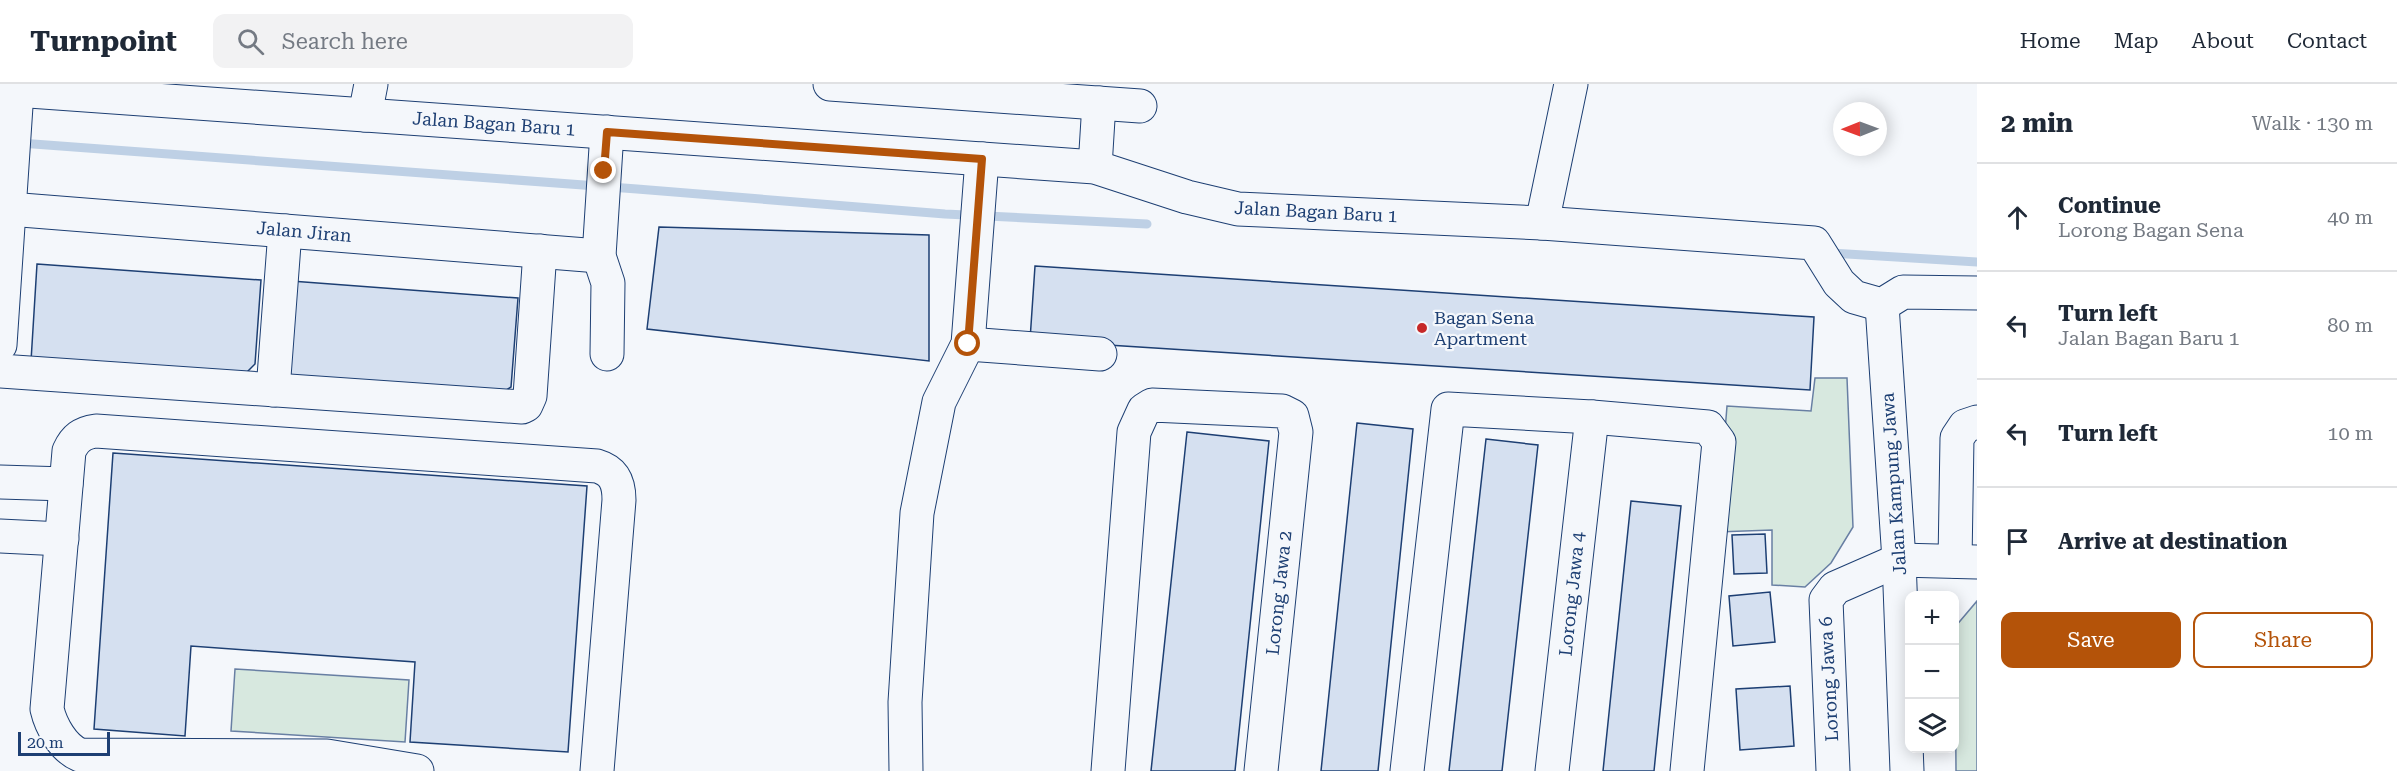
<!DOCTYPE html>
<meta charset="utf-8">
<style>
:root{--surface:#fff;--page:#f2f2f3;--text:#1f2937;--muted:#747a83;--line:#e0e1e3;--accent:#b45309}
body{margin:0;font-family:"Roboto Serif",serif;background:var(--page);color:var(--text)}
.controls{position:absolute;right:18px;bottom:18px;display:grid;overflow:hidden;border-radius:12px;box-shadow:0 3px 15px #0003}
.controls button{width:54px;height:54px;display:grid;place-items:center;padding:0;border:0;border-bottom:2px solid var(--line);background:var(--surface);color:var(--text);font:30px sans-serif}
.compass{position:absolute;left:1833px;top:18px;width:54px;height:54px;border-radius:50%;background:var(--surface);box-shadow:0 3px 15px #0003;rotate:269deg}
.scale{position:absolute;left:18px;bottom:15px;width:92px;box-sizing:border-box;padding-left:6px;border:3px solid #1d3f73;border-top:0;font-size:16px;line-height:21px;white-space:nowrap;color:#1d3f73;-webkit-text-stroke:4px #f4f7fb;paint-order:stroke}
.stop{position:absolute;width:18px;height:18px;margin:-14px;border:4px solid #b45309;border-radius:50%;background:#fff}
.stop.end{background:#b45309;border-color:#fff;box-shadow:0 2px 6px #0008}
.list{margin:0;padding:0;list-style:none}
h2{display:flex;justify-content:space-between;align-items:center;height:78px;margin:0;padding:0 24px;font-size:26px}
h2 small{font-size:20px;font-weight:400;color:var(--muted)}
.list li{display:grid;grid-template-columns:39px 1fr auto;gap:18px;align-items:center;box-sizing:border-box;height:108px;padding:0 24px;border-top:2px solid var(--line)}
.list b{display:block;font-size:22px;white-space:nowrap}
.list p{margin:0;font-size:20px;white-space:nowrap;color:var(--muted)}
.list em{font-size:20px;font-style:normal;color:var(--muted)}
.actions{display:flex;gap:12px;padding:18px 24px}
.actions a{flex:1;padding:14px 0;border:2px solid var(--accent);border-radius:12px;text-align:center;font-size:21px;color:var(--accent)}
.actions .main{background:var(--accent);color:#fff}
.icon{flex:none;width:33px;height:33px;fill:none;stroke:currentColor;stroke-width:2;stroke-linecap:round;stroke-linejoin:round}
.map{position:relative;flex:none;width:1977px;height:687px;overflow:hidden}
header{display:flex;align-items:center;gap:36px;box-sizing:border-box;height:84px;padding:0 30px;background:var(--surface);border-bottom:2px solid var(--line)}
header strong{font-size:28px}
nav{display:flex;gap:33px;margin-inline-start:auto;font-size:21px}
.search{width:420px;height:54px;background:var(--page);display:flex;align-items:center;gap:15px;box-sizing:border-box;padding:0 21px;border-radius:12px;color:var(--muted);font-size:22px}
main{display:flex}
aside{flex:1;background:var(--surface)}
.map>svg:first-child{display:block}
.green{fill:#d7e8df;stroke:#687fa3;stroke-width:1.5}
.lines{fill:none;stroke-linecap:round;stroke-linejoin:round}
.stream{stroke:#bed0e5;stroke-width:9}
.building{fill:#d5e0f0;stroke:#1d3f73;stroke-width:1.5}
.minor-casing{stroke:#1d3f73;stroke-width:35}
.minor{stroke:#f4f7fb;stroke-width:33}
.route{stroke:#b45309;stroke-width:8}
.poi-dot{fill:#c62828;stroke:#f4f7fb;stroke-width:2}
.labels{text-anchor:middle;stroke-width:4.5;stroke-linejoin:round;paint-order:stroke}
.street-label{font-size:18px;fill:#1d3f73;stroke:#f4f7fb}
.poi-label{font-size:18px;fill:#1d3f73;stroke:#f4f7fb;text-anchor:start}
</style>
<header>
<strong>Turnpoint</strong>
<div class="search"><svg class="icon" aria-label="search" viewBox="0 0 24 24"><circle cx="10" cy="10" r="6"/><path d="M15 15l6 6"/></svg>Search here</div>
<nav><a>Home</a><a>Map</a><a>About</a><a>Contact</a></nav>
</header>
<main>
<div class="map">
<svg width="1977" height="687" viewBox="0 0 1977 687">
<rect width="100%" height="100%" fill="#f4f7fb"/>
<!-- green -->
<g class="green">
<path d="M1815,294H1847L1853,443L1831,479L1805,503L1772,501V446L1717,448L1727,322L1811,327Z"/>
<path d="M1977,517V687H1956L1955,543Z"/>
<path d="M235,585L409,596L405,658L231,647Z"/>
</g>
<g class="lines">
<!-- stream -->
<g class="stream">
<path d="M20,59L637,105L945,130L1147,140"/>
<path d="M1831,169L1977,178"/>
</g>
</g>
<!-- building -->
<g class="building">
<path d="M659,143L929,151V277L647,245Z"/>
<path d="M37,180L261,196L255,280L244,291L31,277Z"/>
<path d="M1035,182L1814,233L1810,306L1030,256Z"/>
<path d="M291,197L518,214L511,303L500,310L292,295L284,283Z"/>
<path d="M1357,339L1413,345L1378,687H1321Z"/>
<path d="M1187,348L1269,357L1235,687H1151Z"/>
<path d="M1486,355L1538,361L1502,687H1449Z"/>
<path d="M113,369L587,402L568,668L410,658L415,578L191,562L185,652L94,645Z"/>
<path d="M1631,417L1681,422L1654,687H1603Z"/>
<path d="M1765,450L1767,489L1734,490L1732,451Z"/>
<path d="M1770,508L1775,558L1733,562L1729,512Z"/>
<path d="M1790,602L1794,662L1740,666L1736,605Z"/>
</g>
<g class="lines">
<defs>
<g id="minor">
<path d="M830,0L1140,22"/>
<path d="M0,5L1095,83L1187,113L1238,125L1542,139L1814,159L1839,199L1854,213L1882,221L1903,208L1977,209"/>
<path d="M365,31L371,0"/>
<path d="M1095,83L1099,19"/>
<path d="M9,125L599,172"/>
<path d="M1542,139L1571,0"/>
<path d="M1882,221L1899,476L1907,687"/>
<path d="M968,260L1100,270"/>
<path d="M0,261L17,7"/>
<path d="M607,270L608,199L599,172L607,48"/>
<path d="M0,287L522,323L526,321L530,312L540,167"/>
<path d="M273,306L285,147"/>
<path d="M0,398L66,400"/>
<path d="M0,452L62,455"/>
<path d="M1955,477L1957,354L1965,342L1977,338"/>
<path d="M417,687L327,672L80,671C63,664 51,642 47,625L69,367C75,354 82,349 96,347L597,382C614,387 619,398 619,416L597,687"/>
<path d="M906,687L905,618L917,429L939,318L968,260L982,75"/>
<path d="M1108,687L1134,348L1144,326L1152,321L1282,327L1292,332L1296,348L1261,687"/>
<path d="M1407,687L1448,325L1592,333L1708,343L1719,358L1687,687"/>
<path d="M1552,687L1592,333"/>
<path d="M1833,687L1826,516L1835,504L1899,476L1977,478"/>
</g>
</defs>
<!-- minor casing -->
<use href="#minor" class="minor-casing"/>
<!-- minor -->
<use href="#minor" class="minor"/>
</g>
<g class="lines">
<!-- route -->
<path class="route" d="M604,87L607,48L982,75L968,260"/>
</g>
<!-- markers -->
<circle class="poi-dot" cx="1422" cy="244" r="6"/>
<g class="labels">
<!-- street labels -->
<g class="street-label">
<text transform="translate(494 40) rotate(4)" y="6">Jalan Bagan Baru 1</text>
<text transform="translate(1316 128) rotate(3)" y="6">Jalan Bagan Baru 1</text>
<text transform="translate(304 148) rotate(5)" y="6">Jalan Jiran</text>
<text transform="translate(1894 400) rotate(-94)" y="6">Jalan Kampung Jawa</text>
<text transform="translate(1279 509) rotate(-84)" y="6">Lorong Jawa 2</text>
<text transform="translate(1572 510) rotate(-84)" y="6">Lorong Jawa 4</text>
<text transform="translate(1829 595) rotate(-93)" y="6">Lorong Jawa 6</text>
</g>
<!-- poi labels -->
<g class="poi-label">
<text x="1434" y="240">Bagan Sena<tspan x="1434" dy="21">Apartment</tspan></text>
</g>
</g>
</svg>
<div class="controls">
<button>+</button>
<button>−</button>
<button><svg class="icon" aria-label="layers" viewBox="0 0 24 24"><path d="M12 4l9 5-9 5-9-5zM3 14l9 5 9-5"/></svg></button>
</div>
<svg class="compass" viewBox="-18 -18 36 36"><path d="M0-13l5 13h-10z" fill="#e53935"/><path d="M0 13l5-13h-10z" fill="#747a83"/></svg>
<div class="scale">20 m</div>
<div class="stop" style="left:968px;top:260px"></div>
<div class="stop end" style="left:604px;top:87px"></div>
</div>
<aside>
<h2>2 min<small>Walk · 130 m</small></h2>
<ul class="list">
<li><svg class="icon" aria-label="ahead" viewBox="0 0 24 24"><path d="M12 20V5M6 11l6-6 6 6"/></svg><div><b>Continue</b><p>Lorong Bagan Sena</p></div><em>40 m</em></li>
<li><svg class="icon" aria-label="left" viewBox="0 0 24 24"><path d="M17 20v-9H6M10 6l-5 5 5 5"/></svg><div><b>Turn left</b><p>Jalan Bagan Baru 1</p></div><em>80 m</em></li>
<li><svg class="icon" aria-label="left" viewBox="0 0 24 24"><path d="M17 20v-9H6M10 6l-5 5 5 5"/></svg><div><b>Turn left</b></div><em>10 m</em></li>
<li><svg class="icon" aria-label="arrive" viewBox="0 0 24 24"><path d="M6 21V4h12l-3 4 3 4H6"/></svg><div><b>Arrive at destination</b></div></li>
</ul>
<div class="actions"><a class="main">Save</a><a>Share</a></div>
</aside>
</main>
